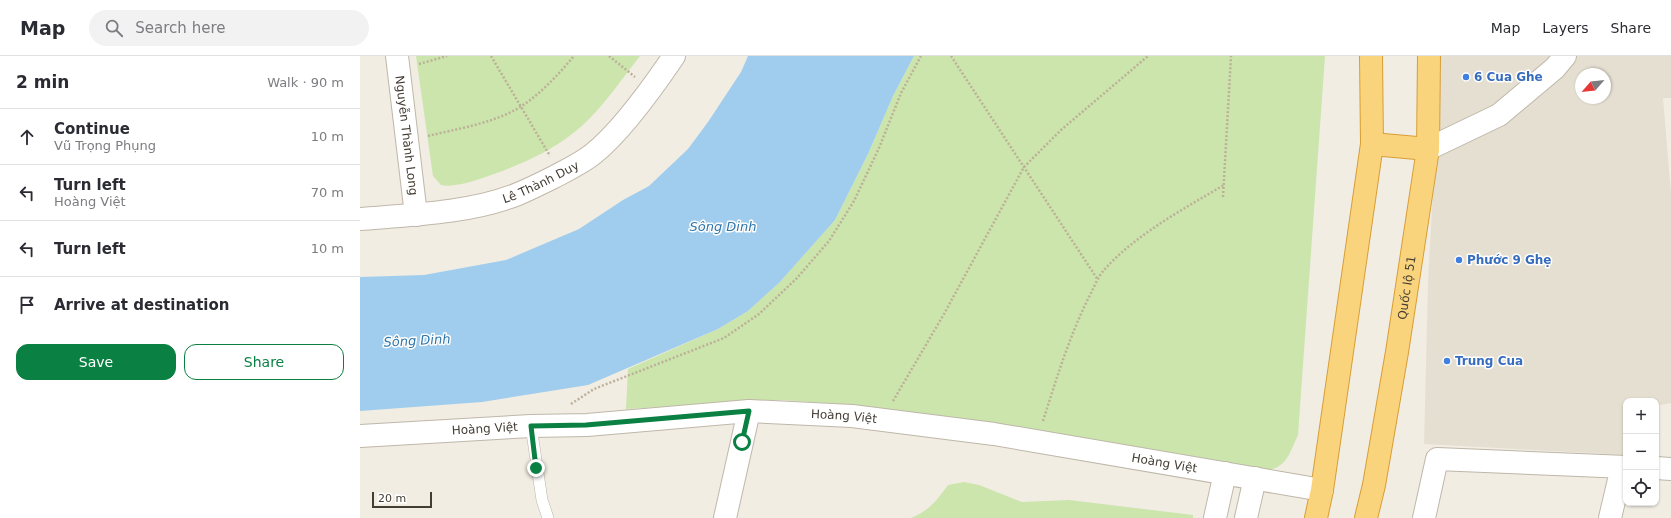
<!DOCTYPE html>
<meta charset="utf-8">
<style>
:root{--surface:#fff;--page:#f2f2f3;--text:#2b2b33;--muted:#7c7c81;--line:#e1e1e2;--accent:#0b8043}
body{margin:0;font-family:"DejaVu Sans",sans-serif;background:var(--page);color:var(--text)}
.controls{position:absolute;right:12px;bottom:12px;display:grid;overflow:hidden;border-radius:8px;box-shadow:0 1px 3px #0004}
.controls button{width:36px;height:36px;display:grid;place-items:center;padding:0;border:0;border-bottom:1px solid var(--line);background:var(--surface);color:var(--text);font:20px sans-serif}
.compass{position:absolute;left:1215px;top:12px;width:36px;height:36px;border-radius:50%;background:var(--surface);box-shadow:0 1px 3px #0004;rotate:242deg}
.scale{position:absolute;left:12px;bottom:10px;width:60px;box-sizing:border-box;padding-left:4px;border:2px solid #433d34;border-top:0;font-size:11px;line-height:14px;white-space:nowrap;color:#433d34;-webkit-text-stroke:3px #fff;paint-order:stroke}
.stop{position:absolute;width:12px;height:12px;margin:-9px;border:3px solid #0b8043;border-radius:50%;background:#fff}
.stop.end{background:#0b8043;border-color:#fff;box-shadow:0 1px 4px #0008}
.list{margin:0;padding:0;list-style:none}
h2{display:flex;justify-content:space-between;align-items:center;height:52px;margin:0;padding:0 16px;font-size:17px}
h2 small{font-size:13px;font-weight:400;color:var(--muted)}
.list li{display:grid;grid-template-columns:26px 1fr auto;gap:12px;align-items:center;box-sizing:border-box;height:56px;padding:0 16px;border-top:1px solid var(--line)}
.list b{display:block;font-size:15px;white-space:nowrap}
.list p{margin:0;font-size:13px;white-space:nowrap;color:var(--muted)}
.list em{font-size:13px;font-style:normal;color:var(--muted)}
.actions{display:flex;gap:8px;padding:12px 16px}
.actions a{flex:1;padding:9px 0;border:1px solid var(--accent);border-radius:12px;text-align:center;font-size:14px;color:var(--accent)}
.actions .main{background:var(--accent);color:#fff}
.icon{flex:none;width:22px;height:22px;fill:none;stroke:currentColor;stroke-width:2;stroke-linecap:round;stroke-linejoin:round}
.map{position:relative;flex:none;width:1311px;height:462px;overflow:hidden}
header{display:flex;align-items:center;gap:24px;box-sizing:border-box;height:56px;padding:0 20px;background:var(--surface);border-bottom:1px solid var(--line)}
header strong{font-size:19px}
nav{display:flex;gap:22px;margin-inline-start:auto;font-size:14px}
.search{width:280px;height:36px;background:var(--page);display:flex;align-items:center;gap:10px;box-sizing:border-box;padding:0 14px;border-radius:22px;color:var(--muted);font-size:15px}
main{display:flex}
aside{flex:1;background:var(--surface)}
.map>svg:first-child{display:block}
.residential{fill:#e5dfd1;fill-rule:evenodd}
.green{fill:#cbe5ac}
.water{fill:#a0cded}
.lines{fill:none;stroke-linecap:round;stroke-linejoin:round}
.service-casing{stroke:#bfb7a9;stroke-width:12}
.minor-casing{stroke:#bfb7a9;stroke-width:24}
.trunk-casing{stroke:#d89e36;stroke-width:24}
.path{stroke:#bdb098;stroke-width:2.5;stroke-dasharray:2 2;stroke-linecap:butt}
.service{stroke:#fff;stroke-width:11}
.minor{stroke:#fff;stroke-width:22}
.trunk{stroke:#fad47c;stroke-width:22}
.route{stroke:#0b8043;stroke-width:5}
.shop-dot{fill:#3f7fe0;stroke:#fff;stroke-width:1.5}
.labels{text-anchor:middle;stroke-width:3;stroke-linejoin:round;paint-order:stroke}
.shop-label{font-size:12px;font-weight:bold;fill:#366cbe;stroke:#fff;text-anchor:start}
.street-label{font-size:12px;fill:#433d34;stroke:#fff}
.water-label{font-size:13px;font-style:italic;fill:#3176aa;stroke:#fff}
</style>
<header>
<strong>Map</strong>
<div class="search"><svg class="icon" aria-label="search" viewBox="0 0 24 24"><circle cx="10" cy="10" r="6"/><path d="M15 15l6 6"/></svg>Search here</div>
<nav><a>Map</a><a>Layers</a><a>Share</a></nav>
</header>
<main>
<aside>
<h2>2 min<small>Walk · 90 m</small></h2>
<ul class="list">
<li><svg class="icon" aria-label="ahead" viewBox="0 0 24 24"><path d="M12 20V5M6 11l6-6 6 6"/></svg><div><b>Continue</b><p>Vũ Trọng Phụng</p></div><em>10 m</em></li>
<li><svg class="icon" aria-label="left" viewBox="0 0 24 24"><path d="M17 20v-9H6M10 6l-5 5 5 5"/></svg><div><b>Turn left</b><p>Hoàng Việt</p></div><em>70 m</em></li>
<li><svg class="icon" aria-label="left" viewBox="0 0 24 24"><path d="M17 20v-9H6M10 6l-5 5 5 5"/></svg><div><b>Turn left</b></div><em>10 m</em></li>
<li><svg class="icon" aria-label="arrive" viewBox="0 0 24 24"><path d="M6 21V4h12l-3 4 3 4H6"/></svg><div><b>Arrive at destination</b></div></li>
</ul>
<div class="actions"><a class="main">Save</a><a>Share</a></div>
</aside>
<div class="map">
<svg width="1311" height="462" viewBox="0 0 1311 462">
<rect width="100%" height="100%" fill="#f1ede3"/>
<!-- residential -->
<path class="residential" d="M1080,0H1311V42H1303L1311,138V347L1296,350V345H1266V399L1064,388L1068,227ZM1221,18H1245V42H1221Z"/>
<!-- green -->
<g class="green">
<path d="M56,0H280C261,24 237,60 212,78C188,97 159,109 131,119C117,124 95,132 81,129L73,120Z"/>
<path d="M554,0H965L938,379C927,404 924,416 894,415L479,348L421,344L266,353L268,313L358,273L388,255L419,227L475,164L508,98L533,40Z"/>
<path d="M604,426L619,429L662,446L709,444L833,459V462H551C569,455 577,444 588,429Z"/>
</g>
<!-- water -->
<path class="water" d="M388,0H554L533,40L508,98L475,164L419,227L388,255L358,273L228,329L122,346L0,355V221L64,219L146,204L219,173L263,144L289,130L328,93L348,66L381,16Z"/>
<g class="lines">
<defs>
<path id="service" d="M171,370L182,444L188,462"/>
<g id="minor">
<path id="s1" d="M37,0L56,159"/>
<path d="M1068,93L1139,59L1195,12L1205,0"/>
<path id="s2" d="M0,163C50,159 111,157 158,138C170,133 182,127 194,121C207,114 222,107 233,98C262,75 293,31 314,0"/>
<path id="s3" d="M0,380L171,370L227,369L389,355L492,360L634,378L962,434"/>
<path d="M1296,412L1311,413"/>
<path d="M365,462L389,355"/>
<path d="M855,462L865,417"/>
<path d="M886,462L895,422"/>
<path d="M1064,462L1077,403L1266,411"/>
<path d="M1250,462L1262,411"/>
</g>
<g id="trunk">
<path d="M1012,88L1068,93"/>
<path d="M956,462L962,434L1012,88L1011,0"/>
<path id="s4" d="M1006,462L1014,429L1037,296L1068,93L1069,0"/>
</g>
</defs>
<!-- service casing -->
<use href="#service" class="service-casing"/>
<!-- minor casing -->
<use href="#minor" class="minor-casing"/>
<!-- trunk casing -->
<use href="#trunk" class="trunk-casing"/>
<!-- path -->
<g class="path">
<path d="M131,0L190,100"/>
<path d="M249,0L275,21"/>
<path d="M591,0L738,224"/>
<path d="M59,8L87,0"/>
<path d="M68,80C96,73 129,68 155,54C177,42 198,19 214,0"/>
<path d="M863,141L871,0"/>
<path d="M533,345L584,258L664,111L701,74L788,0"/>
<path d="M211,348L234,333L364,282L399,258L437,222L469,185L494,145L519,92L541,37L561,0"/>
<path d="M683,365C697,321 710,278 731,237C735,229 739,219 745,213C775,179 825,152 864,129"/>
</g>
<!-- service -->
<use href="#service" class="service"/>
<!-- minor -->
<use href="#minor" class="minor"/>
<!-- trunk -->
<use href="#trunk" class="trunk"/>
</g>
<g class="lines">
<!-- route -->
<path class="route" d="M176,412L171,370L226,369L389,355L382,386"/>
</g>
<!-- markers -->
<g class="shop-dot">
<circle cx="1106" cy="21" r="4"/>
<circle cx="1099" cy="204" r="4"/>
<circle cx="1087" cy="305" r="4"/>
</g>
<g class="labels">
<!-- shop labels -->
<g class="shop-label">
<text x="1114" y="25">6 Cua Ghe</text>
<text x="1107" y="208">Phước 9 Ghẹ</text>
<text x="1095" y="309">Trung Cua</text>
</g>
<!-- street labels -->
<g class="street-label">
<text dy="4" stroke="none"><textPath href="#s1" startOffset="80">Nguyễn Thành Long</textPath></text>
<text dy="4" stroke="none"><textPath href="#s2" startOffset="186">Lê Thành Duy</textPath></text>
<text dy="4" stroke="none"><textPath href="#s4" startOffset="234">Quốc lộ 51</textPath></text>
<text dy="4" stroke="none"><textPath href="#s3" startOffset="485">Hoàng Việt</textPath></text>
<text dy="4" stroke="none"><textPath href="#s3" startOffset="125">Hoàng Việt</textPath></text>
<text dy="4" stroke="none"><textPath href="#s3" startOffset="809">Hoàng Việt</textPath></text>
</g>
<!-- water labels -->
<g class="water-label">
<text x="363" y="175">Sông Dinh</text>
<text transform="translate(57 284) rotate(-3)" y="5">Sông Dinh</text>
</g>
</g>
</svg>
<div class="controls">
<button>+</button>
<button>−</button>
<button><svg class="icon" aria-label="locate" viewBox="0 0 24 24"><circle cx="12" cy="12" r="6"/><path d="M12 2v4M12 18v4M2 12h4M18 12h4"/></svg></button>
</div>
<svg class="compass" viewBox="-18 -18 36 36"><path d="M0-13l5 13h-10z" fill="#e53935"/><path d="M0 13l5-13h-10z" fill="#7c7c81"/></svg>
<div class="scale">20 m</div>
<div class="stop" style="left:382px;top:386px"></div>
<div class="stop end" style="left:176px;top:412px"></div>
</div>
</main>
